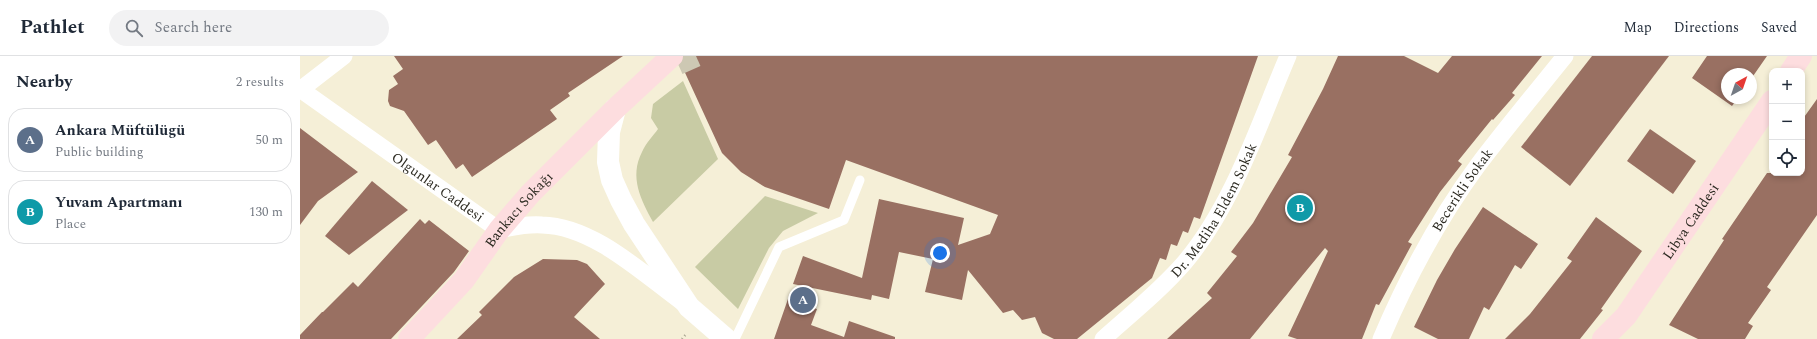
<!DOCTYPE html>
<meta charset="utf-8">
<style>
:root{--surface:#fff;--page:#f2f2f3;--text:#1f2937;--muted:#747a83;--line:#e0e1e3;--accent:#b6252f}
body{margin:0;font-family:Spectral,serif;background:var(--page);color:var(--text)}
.controls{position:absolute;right:12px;top:12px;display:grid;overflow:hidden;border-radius:8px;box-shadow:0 2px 6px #0003}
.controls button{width:36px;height:36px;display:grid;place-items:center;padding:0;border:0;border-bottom:1px solid var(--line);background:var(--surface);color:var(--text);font:20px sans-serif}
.compass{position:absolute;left:1421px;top:12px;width:36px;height:36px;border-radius:50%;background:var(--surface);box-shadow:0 2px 6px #0003;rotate:40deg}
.you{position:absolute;left:640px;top:197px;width:14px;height:14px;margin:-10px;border:3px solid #fff;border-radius:50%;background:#1a73e8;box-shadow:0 0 0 6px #1a73e833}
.badge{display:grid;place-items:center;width:26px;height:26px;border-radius:50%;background:var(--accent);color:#fff;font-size:13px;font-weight:700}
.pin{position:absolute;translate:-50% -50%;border:2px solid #fff;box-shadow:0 1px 4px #0006}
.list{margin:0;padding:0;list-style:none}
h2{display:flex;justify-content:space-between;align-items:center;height:52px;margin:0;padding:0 16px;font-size:17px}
h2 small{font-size:13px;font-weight:400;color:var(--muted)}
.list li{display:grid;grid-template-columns:26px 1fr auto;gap:12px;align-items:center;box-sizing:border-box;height:64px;margin:0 8px 8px;padding:0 8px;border:1px solid var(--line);border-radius:16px}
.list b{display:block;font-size:15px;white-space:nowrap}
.list p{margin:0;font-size:13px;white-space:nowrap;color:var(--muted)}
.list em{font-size:13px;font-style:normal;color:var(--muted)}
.icon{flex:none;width:22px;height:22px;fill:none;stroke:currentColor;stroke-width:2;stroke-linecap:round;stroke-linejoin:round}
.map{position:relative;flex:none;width:1517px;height:283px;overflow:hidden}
header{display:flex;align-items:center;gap:24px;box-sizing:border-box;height:56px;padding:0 20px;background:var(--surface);border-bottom:1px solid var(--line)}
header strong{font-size:19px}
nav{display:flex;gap:22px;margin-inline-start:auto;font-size:14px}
.search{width:280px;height:36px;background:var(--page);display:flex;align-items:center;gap:10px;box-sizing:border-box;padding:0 14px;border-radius:22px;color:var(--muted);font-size:15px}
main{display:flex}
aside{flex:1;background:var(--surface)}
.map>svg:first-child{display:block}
.green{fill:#c8cba4}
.building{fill:#997062}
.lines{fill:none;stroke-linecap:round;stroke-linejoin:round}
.secondary-tunnel{stroke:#cdc8b3;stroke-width:22;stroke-dasharray:22 11;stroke-linecap:butt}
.path{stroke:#a7a390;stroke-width:2.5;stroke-dasharray:1 3;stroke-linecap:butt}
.service{stroke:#fff;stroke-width:9}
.minor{stroke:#fff;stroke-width:17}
.tertiary{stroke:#fff;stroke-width:22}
.secondary{stroke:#fddddf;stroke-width:22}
.labels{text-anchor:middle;stroke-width:3;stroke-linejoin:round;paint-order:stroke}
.street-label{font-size:14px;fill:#2c2a21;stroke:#fff}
</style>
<header>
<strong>Pathlet</strong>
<div class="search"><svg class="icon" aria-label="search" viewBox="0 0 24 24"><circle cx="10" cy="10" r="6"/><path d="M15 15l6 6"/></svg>Search here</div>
<nav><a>Map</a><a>Directions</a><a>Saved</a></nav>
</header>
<main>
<aside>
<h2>Nearby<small>2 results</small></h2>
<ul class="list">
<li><span class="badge" style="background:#5c6f8a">A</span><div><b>Ankara Müftülügü</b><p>Public building</p></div><em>50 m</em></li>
<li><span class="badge" style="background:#0f9aa8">B</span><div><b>Yuvam Apartmanı</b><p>Place</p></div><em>130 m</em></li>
</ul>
</aside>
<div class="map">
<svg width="1517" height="283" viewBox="0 0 1517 283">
<rect width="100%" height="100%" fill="#f5efd7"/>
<!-- green -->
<g class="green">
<path d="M383,25L418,103L353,166C341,144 329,121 342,96C346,87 353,80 358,73L351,62L353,48Z"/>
<path d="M465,140L518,157L483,175L469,192L438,253L395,211Z"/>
</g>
<!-- building -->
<g class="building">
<path d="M94,0H323L268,37L270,40L250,54L257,63L172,121L163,108L156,113L136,84L128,89L104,55L90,50L88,45L89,34L98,28L93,20L103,13Z"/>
<path d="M384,0H958L900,163L894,161L888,177L883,175L877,190L871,188L866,204L860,202L852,222L777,283H754L742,277L735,261L722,264L713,254L703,257L668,214L662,244L625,236L633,203L599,196L589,243L572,239L571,244L493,228L503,200L562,222L579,143L664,162L658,189L690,178L698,159L546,104L529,153L465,131L441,116L422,97L381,8Z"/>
<path d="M1038,0H1104L1138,17L1152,0H1242L1212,37L1215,39L1193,64L1192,63L1158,105L1162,108L1140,136L1108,186L1112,188L1079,249L1076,248L1062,283H997L988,280L1028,195L1025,192L950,283H867L912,242L907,237L937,200L931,196L953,167L992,101L988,99L1023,33Z"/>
<path d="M1292,0H1369L1270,130L1221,91Z"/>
<path d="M1407,0H1467L1451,23V18H1427V42H1438L1432,50L1392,22Z"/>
<path d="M1517,43V159L1467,231L1471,234L1448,267L1453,270L1445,283H1398L1369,269L1424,184L1422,183L1467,117H1502V64Z"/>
<path d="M0,72L58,116L18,145L0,169Z"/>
<path d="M1350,73L1396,105L1373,138L1327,105Z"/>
<path d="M72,125L108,154L49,199L25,180Z"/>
<path d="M1183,151L1238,188L1221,213L1215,209L1189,254L1184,251L1169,283H1138L1114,271L1137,224L1155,193Z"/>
<path d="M1296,161L1342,195L1301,253L1303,254L1280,283H1205L1230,258L1272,205L1267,202Z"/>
<path d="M120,163L125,168L129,164L169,195L154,216L91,283H0V279L22,256H23L53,226L58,231Z"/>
<path d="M243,203L277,204L287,208L305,228L274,261L300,283H157L182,259L179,256L214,221Z"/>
<path d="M488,243L517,253L511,269L544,281L549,265L595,281V283H474Z"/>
</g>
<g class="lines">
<!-- secondary-tunnel -->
<path class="secondary-tunnel" d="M378,8L396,0"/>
<!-- path -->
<path class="path" d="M382,283L387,277"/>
<!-- service -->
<path class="service" d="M435,283L479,191L544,164L560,124"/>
<!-- minor -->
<g class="minor">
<path id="s1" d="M0,33L199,174C213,171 227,168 242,169C293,170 342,217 382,246"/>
<path d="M0,34L44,0"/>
<path id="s2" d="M803,283C831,258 861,234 885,206C934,147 958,70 988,0"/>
<path id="s3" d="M1081,283C1107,222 1139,162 1178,109C1206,72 1236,36 1265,0"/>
</g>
<!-- tertiary -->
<path class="tertiary" d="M315,53L309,76L308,106L312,124L321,144L334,168L389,251L426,283"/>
<!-- secondary -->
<g class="secondary">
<path d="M1491,15L1501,0"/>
<path id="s4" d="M109,283L164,224L199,174L230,138L315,53L372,0"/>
<path id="s5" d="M1303,283L1326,260L1472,45"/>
</g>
</g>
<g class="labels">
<!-- street labels -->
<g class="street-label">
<text dy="5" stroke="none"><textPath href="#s1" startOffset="169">Olgunlar Caddesi</textPath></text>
<text dy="5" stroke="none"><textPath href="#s3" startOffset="170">Becerikli Sokak</textPath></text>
<text dy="5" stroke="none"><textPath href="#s2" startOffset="172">Dr. Mediha Eldem Sokak</textPath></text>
<text dy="5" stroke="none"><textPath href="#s4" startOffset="170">Bankacı Sokağı</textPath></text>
<text dy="5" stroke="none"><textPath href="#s5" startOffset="147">Libya Caddesi</textPath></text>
</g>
</g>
</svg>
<div class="controls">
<button>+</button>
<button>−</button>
<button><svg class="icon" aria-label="locate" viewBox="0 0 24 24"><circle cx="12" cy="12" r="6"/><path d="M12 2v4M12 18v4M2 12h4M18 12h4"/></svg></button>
</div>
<svg class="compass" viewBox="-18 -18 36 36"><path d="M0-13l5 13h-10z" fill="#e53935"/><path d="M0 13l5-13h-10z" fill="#747a83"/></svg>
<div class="you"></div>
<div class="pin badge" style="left:503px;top:244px;background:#5c6f8a">A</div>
<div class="pin badge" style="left:1000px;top:152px;background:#0f9aa8">B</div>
</div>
</main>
